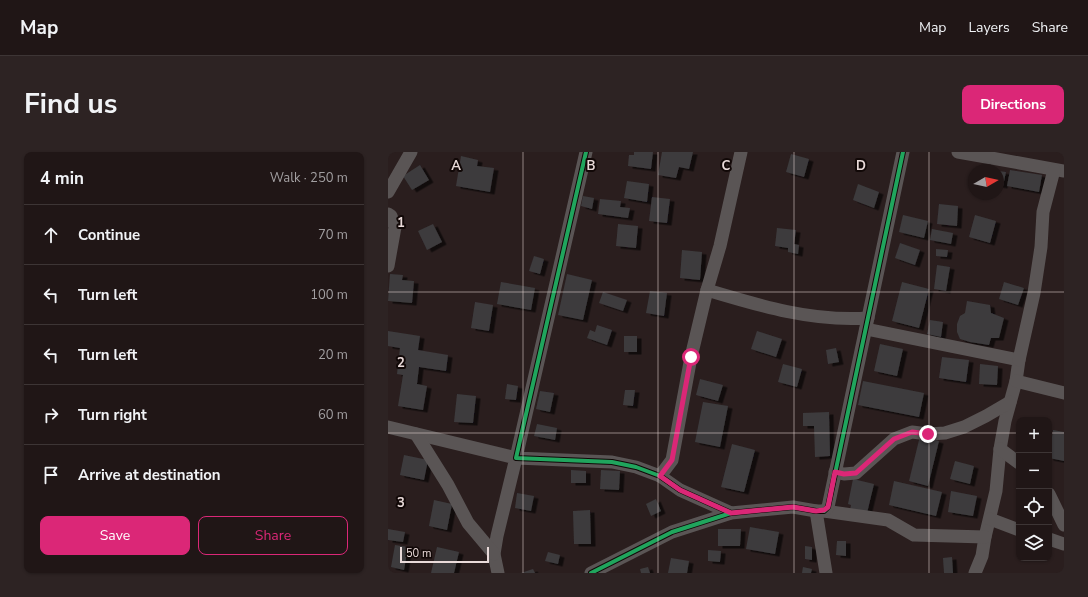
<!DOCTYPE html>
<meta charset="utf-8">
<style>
:root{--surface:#201616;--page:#2d2323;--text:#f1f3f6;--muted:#a29fa1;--line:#3d3535;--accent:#db2777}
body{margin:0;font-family:"Nunito Sans",sans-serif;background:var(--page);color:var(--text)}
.controls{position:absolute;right:12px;bottom:12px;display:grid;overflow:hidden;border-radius:8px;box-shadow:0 1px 3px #0004}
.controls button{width:36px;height:36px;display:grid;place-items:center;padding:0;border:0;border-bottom:1px solid var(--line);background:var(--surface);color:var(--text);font:20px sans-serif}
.compass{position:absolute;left:580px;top:12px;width:36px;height:36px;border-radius:50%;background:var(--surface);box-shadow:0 1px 3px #0004;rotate:81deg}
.scale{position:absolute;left:12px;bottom:10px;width:89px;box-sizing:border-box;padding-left:4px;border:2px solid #e9dad9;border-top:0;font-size:11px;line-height:14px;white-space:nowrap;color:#e9dad9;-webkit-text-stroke:3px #110807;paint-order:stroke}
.stop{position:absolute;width:12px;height:12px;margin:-9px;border:3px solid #db2777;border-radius:50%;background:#fff}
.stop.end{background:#db2777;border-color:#fff;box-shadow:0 1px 4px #0008}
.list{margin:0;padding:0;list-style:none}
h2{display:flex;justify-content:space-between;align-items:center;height:52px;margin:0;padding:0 16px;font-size:17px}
h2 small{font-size:13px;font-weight:400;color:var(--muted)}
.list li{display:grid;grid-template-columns:26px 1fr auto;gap:12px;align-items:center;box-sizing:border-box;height:60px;padding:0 16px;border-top:1px solid var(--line)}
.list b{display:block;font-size:15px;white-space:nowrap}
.list em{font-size:13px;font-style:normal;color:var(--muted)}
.actions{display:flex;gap:8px;padding:12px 16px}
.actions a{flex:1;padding:9px 0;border:1px solid var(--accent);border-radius:8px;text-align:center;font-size:14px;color:var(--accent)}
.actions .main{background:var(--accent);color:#fff}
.icon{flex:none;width:22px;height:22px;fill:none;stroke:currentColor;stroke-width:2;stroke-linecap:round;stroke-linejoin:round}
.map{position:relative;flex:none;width:676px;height:421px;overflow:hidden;border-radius:8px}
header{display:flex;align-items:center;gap:24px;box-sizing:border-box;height:56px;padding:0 20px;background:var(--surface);border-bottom:1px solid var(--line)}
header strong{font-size:19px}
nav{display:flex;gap:22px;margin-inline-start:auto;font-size:14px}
.intro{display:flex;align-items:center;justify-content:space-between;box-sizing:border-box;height:96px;padding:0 24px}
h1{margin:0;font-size:28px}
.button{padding:10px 18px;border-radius:8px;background:var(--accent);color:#fff;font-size:14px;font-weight:700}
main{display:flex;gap:24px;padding:0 24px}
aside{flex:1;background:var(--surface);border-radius:8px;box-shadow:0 1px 3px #0004}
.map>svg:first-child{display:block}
.building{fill:#3c3b3d;filter:url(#shadow)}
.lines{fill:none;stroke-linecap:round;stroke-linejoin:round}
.minor{stroke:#5a5555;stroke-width:13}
.cycleway-casing{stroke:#110807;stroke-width:6}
.cycleway{stroke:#20a55d;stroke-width:4}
.route{stroke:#db2777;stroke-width:5}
.grid{fill:none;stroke:#e9dad9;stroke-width:1;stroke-opacity:0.55}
.grid-label{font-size:13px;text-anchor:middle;font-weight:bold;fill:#e9dad9;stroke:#110807;stroke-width:4;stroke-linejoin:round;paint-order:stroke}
</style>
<header>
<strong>Map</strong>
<nav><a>Map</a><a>Layers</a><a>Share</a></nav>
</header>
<div class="intro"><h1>Find us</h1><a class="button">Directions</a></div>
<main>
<aside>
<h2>4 min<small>Walk · 250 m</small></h2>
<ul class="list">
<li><svg class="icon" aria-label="ahead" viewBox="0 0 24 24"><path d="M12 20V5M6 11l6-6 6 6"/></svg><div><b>Continue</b></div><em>70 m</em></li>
<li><svg class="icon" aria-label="left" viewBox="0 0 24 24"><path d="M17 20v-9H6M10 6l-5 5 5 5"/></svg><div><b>Turn left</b></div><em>100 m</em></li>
<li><svg class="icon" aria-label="left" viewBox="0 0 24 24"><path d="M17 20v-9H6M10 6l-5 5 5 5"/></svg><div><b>Turn left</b></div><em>20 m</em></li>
<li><svg class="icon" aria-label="right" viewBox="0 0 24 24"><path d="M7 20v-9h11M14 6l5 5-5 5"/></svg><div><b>Turn right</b></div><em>60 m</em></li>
<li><svg class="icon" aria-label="arrive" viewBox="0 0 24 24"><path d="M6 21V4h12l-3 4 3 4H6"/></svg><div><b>Arrive at destination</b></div></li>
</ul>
<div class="actions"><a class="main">Save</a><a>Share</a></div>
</aside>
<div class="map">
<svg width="676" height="421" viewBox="0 0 676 421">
<defs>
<filter id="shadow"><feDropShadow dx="4.5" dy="2.5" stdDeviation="0" flood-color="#0009"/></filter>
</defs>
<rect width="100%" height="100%" fill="#2a1e1e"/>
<!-- building -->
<g class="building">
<path d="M246,0H265L263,17L240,14L241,3H246Z"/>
<path d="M274,0H305L301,17L291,15L288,26L270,23Z"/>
<path d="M403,2L421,7L416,25L398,20Z"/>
<path d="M73,4L90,8L89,14L106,16L102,40L68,34Z"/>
<path d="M32,13L41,28L24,38L15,24Z"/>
<path d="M622,18L654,23L651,40L619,34Z"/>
<path d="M610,19L618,20L615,34L610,33Z"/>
<path d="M239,29L261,32L259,50L236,46Z"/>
<path d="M470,32L491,40L486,56L465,48Z"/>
<path d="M195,44L206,46L204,57L193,54Z"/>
<path d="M264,45L282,47L279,71L261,69Z"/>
<path d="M212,47L233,49L232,55L242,56L240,66L210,62Z"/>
<path d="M551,52L570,54L569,74L549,72Z"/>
<path d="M515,63L540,69L536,86L511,80Z"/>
<path d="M587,63L608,69L602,91L581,85Z"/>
<path d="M45,72L54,90L39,98L30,79Z"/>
<path d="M230,72L250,74L248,96L228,94Z"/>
<path d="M389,76L408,78L406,92L411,93L410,102L400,100V96L387,94Z"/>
<path d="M544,77L565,81L563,92L542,88Z"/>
<path d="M512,91L532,98L527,113L507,106Z"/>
<path d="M548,97L560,98L559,105L548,104Z"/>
<path d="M294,98L314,100L312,128L292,126Z"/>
<path d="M146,104L156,107L152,122L141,119Z"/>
<path d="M549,113L562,115L558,139L546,137Z"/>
<path d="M2,122L15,123L14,128L26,129L24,151L0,149Z"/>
<path d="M179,122L204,128L195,168L170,163Z"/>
<path d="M113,130L147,136L143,158L109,152Z"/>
<path d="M514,130L541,137L531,176L504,169Z"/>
<path d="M616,130L636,136L630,153L611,147Z"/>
<path d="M262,139L279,141L276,164L258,161Z"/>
<path d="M215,140L239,148L235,159L211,151Z"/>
<path d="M579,149L602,153L603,161L616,166L611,186H603L601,193L582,190L572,187L569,180V172L572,164L577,161Z"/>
<path d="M87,150L105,153L101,179L83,176Z"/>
<path d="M542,168L555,170L553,185L539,182Z"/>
<path d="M209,173L224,178L219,193L199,186L202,178L207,180Z"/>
<path d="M0,179L32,184L30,198L60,203L58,219L31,215L29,232L39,234L35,258L10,254L15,223L9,222L12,196L0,194Z"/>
<path d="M369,179L394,187L388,205L363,197Z"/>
<rect x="236" y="184" width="13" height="16"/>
<path d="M492,192L515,197L509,224L486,219Z"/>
<path d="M448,196L451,210L440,212L438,198Z"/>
<path d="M554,205L581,208L578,230L551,226Z"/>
<path d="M395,212L414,217L409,235L390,230Z"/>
<path d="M592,212L610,214L609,233L591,232Z"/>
<path d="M312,227L335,233L330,249L308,243Z"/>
<path d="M475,229L536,241L531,265L470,253Z"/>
<path d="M119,232L130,234L128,248L117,247Z"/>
<path d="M237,238H247L245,254L235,253Z"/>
<path d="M152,239L166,241L162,260L148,257Z"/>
<path d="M69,242L88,244L85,271L66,270Z"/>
<path d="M315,250L340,254L332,295L307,290Z"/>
<path d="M441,260L442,304L427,305L426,274H415V261Z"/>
<path d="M149,272L169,276L167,288L146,284Z"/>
<path d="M665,278L676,280V309L661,306Z"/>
<path d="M532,284L551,289L540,334L521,329Z"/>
<path d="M344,292L367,298L356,340L333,335Z"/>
<path d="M16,303L40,308L36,328L12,323Z"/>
<path d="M567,309L586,314L582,332L562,327Z"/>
<path d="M183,318L198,319V331H183Z"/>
<path d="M213,318L232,319L231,338L212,337Z"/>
<path d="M465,327L486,332L479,361L462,358L463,353L460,352Z"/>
<path d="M506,329L554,340L548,364L501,353Z"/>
<path d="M563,339L589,344L585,364L560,360Z"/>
<path d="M129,341L146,344L143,359L127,356Z"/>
<path d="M268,347L273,359L263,364L258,352Z"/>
<path d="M46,348L64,352L59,378L41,374Z"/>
<path d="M202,358L203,392H186L185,359Z"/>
<path d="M362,375L391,380L387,402L358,397Z"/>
<path d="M0,377L17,380L15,390L0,388Z"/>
<path d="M330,377H353L352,394H330Z"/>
<path d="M449,389H458V404L448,403Z"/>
<path d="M7,393L20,395L16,418L3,415Z"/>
<path d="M417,394L424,395V408L417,407Z"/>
<path d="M49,395L71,400L66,421H43Z"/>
<path d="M320,398L333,399L332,410L320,409Z"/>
<path d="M160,400L172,403L170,412L157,409Z"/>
<path d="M564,405L565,421H556L555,406Z"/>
<path d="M283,406L301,409L299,421H280Z"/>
<path d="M260,415L262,421H253L252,417Z"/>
<path d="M415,415L424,417L423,421H414Z"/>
<path d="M145,417L147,421H133Z"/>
</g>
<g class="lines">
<!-- minor -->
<g class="minor">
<path d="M198,0L128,306L224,310L248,315L272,324L292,338L343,361"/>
<path d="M570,0L676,19"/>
<path d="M0,40L23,0"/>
<path d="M0,62L3,64L7,75L0,114"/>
<path d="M319,138C372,154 425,170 480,166"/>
<path d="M478,177L631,208L628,229L617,269L612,297L608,339L597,385L594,404L587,421"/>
<path d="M631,208L646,141L653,95L655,60L666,18"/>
<path d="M628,229L676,241"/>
<path d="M0,275L128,306L109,384L106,402L110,421"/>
<path d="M28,282L60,333L80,371L106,402"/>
<path d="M612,297L631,311"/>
<path d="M447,320L456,322L468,321L506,287L524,280L540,282L557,281L576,275L598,264L622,250"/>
<path d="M272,324L284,308L303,205L319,138L332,94L353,0"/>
<path d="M661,342L676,373"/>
<path d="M428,359L438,421"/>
<path d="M436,359L500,368L526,383L597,385"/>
<path d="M602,367L631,378"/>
<path d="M661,387L676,392"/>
<path d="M203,421L284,380L343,361L405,355L428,359H436L440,355L515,0"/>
</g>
<defs>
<g id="cycleway">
<path d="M198,0L128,306L224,310L248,315L272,324L292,338L343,361"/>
<path d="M203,421L284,380L343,361L405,355L428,359H436L440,355L515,0"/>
</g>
</defs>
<!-- cycleway casing -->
<use href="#cycleway" class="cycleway-casing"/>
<!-- cycleway -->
<use href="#cycleway" class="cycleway"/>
</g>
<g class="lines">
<!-- route -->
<path class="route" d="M303,205L284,308L272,324L292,338L343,361L405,355L428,359L436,358L440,355L447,320L456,322L468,321L506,287L524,280L540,282"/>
</g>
<!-- grid -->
<path class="grid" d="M135,0V421M270,0V421M406,0V421M541,0V421M0,140H676M0,281H631M661,281H676"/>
<g class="grid-label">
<text x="68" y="18">A</text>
<text x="203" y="18">B</text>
<text x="338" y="18">C</text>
<text x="473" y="18">D</text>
<text x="13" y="75">1</text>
<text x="13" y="215">2</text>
<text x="13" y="355">3</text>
</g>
</svg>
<div class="controls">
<button>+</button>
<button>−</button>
<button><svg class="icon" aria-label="locate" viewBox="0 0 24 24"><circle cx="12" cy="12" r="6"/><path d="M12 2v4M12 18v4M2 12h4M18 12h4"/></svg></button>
<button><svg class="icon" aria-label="layers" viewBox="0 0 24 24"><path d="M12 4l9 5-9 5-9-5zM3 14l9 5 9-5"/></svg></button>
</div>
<svg class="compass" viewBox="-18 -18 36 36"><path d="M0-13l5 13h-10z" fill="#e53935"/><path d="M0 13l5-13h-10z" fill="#a29fa1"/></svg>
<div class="scale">50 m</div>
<div class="stop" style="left:303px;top:205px"></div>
<div class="stop end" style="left:540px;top:282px"></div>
</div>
</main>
